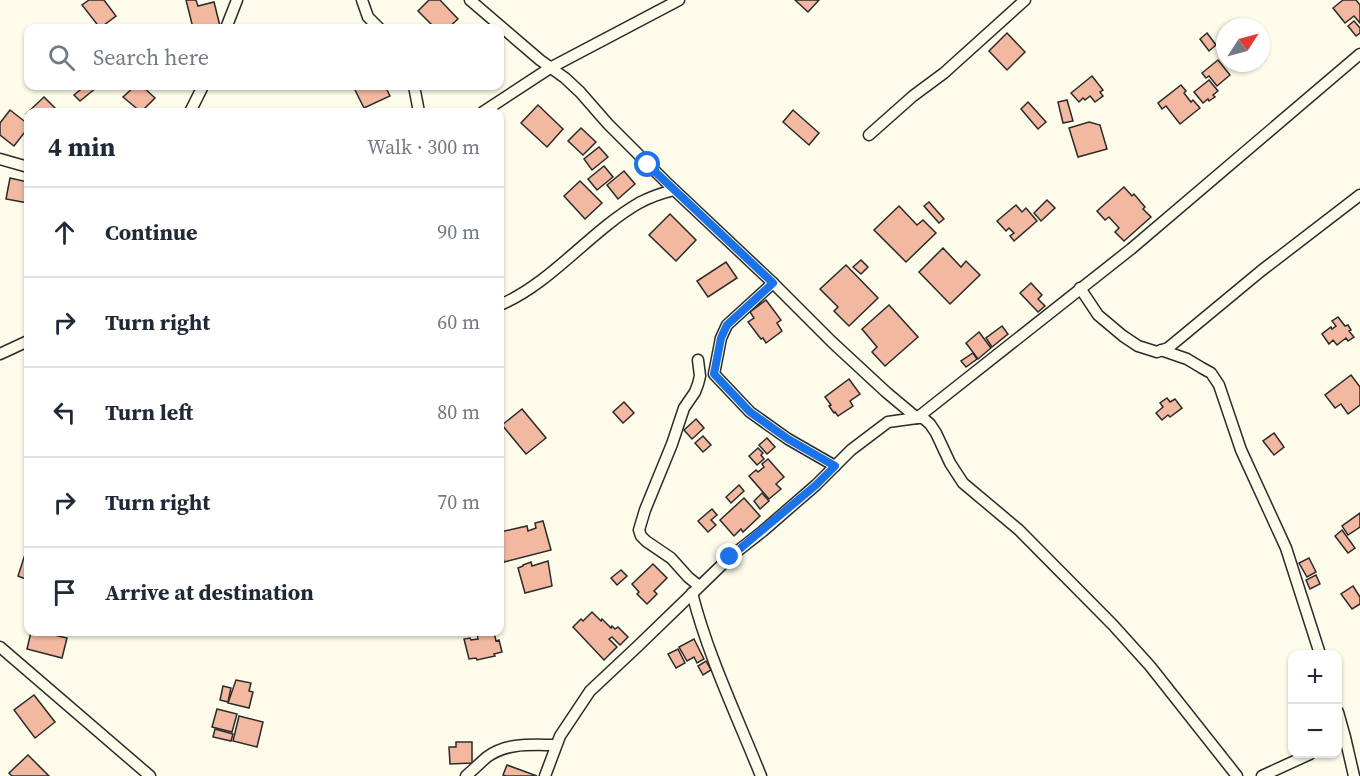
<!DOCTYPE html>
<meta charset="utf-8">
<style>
:root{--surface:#fff;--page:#f6f6f7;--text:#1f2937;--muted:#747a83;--line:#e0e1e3}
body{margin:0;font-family:"Source Serif 4",serif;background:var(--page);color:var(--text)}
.controls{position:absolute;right:18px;bottom:18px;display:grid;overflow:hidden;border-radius:12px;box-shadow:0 2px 4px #0004}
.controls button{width:54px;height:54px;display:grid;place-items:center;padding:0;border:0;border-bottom:2px solid var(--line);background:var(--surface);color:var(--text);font:30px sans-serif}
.compass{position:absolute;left:1216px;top:18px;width:54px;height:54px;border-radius:50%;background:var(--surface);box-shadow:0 2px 4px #0004;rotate:54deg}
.stop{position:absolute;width:18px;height:18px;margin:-14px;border:4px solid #1a73e8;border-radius:50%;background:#fff}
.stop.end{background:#1a73e8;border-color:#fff;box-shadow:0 2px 6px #0008}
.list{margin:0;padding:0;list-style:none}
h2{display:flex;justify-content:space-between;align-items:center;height:78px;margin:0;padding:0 24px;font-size:26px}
h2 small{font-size:20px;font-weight:400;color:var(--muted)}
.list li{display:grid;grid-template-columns:39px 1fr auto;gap:18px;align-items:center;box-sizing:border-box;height:90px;padding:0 24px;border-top:2px solid var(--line)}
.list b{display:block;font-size:22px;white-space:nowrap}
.list em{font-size:20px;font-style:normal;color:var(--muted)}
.icon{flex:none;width:33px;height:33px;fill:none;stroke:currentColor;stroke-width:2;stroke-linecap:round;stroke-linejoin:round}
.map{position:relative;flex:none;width:1360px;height:776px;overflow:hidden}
.search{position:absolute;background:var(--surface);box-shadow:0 2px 4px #0004;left:24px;top:24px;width:480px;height:66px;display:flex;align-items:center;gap:15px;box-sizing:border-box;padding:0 21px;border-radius:12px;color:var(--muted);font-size:22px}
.panel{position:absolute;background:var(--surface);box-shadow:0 2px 4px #0004;left:24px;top:108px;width:480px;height:528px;border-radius:12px}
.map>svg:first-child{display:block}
.building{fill:#f2b8a0;stroke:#2b2b2b;stroke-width:1.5}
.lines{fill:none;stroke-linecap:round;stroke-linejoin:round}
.minor-casing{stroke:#2b2b2b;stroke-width:13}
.minor{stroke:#fdfbea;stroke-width:10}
.route{stroke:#1a73e8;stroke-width:8}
</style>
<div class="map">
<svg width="1360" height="776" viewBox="0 0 1360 776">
<rect width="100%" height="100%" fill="#fdfbea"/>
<!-- building -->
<g class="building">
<path d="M89,0H104L116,16L100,28L82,5Z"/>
<path d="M186,0H196L198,6L214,2L220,26L209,28H193Z"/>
<path d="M429,0H440L458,19L448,28H435L418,11Z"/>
<path d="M795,0H819L808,12Z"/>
<path d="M1343,0H1356L1360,5V23L1354,16L1345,23L1333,8Z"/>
<path d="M1354,21L1360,28V33L1356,36L1348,26Z"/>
<path d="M1007,33L1025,52L1007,70L989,51Z"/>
<path d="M1207,33L1216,45L1209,51L1200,39Z"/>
<path d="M1218,60L1230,75L1217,86L1209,76L1206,78L1202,73Z"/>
<path d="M1092,76L1103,90L1100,92L1103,96L1095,102L1090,96L1085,100L1083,98L1079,102L1071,93Z"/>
<path d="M1209,80L1218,91L1213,95L1215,97L1209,101L1208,99L1203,103L1194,92Z"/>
<path d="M1181,85L1186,91L1184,93L1191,102L1193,100L1200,108L1180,124L1166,106L1162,109L1158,103Z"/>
<path d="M85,86H94L96,88L80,101L74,95Z"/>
<path d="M135,86H142L155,98L141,112L123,97Z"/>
<path d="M353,86H385L390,96L364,108Z"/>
<path d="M44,97L57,110L55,112H28V116L26,114Z"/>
<path d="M1067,100L1073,121L1063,123L1058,102Z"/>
<path d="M1028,102L1046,122L1038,129L1021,109Z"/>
<path d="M538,105L563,129L547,147L521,123Z"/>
<path d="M10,110L28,124V128L14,146L0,135V123Z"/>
<path d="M793,110L819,133L809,145L783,122Z"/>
<path d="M1089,122L1100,125L1107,149L1078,157L1069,128Z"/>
<path d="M581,128L596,142L583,155L568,141Z"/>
<path d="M599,147L608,157L592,170L584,159Z"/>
<path d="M604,166L613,177L597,190L588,179Z"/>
<path d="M624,171L635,184L618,199L607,185Z"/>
<path d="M10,178L28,182V203L6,199Z"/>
<path d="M580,181L602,203L585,219L564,196Z"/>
<path d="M1124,187L1132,196L1134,194L1145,207L1143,209L1151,217L1124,241L1115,232L1119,228L1109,217L1105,220L1097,211Z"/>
<path d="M1047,200L1055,208L1041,221L1034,213Z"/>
<path d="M929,202L944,219L939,223L924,206Z"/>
<path d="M1016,205L1022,212L1026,208L1037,221L1014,241L1010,236L1014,233L1009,228L1006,231L997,221Z"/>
<path d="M899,206L917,225L923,220L936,233L906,262L874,230Z"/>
<path d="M670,214L696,240L676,261L649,235Z"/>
<path d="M943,248L961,267L966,261L980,275L950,304L919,272Z"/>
<path d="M861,260L868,267L861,274L853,267Z"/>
<path d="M726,262L737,278L708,297L697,281Z"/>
<path d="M846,265L878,298L849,326L834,311L838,307L820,289Z"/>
<path d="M1031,283L1042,295L1038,299L1045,306L1038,312L1020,293Z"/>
<path d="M766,300L781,320L777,323L782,331L766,343L763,338L761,339L748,322L754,318L750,312Z"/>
<path d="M889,305L918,337L885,366L872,352L877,347L862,329Z"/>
<path d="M1338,317L1345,326L1348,325L1351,330L1349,331L1354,337L1348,341L1346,338L1337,345L1333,340L1329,344L1322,334L1331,327L1332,329L1336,326L1332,321Z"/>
<path d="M1002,326L1008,334L992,347L986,338Z"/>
<path d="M979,332L991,348L978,359L966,343Z"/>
<path d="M973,353L977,359L966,367L961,361Z"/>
<path d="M1351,375L1360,387V405L1348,414L1341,404L1335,408L1325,395Z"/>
<path d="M849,379L860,394L850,401L853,406L838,416L835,412L834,413L829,406L831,405L825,397Z"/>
<path d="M1167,398L1170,402L1175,399L1182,408L1170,417L1168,415L1162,420L1156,413L1163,407L1160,403Z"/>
<path d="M624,402L634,413L623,423L613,412Z"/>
<path d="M522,409L546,438L526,454L502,425Z"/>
<path d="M696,419L704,428L692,439L684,430Z"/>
<path d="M1274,433L1284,447L1274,455L1263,441Z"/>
<path d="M703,436L711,445L703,452L695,443Z"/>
<path d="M767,438L775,447L767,454L759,445Z"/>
<path d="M758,448L763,453L761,455L764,459L757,465L749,456Z"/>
<path d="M768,459L784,477L776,484L781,489L769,499L749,476L756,470L758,472L764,467L762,464Z"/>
<path d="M739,485L744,491L731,503L726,497Z"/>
<path d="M762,493L769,501L760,509L754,501Z"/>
<path d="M744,498L760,516L743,532L741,529L734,536L720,520Z"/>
<path d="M712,509L717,515L711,520L716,525L708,532L698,521Z"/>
<path d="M1360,513V527L1348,535L1342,526Z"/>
<path d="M543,521L551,550L504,562L500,545V532L527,526L528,531L536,528L535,523Z"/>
<path d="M1342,530L1355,548L1348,553L1335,536Z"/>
<path d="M28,545V580L18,576Z"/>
<path d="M1309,558L1316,572L1307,577L1299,563Z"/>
<path d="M548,561L552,586L525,593L518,568L523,566V565L531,562L532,566Z"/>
<path d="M653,564L667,578L654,591L657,594L647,604L637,594L639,592L632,584Z"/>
<path d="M621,570L627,576L617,585L611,578Z"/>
<path d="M1316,575L1320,584L1310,589L1306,580Z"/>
<path d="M1353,586L1360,597V604L1352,609L1341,594Z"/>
<path d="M592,612L601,621L602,619L611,628L612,626L615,629L618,627L628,637L620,645L612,637L609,639L617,647L604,660L573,627L581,619L583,621Z"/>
<path d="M31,632H42L67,638L62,658L27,649Z"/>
<path d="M482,632H494L496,641L499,640L502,652L494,654L495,656L477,660L476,658L469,659L464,639L470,638L471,640L478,639L477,633Z"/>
<path d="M694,639L704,659L697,663L694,657L687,661L679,647Z"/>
<path d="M678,649L685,663L676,668L668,654Z"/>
<path d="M706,661L711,670L703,675L698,666Z"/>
<path d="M236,680L251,683L249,691L253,692L249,708L228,703Z"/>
<path d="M223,686L231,688L228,702L220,700Z"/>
<path d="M34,695L55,722L35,738L14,710Z"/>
<path d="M217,709L237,714L232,732L212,727Z"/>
<path d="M239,716L263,722L257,747L233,741Z"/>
<path d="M215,729L233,734L231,741L213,737Z"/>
<path d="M456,742H472V763L450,764L449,747H456Z"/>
<path d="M28,755L49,776H12L9,773Z"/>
<path d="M507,765L537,776H506L503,775Z"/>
</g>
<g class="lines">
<defs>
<g id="minor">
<path d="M362,0L368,17L379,28"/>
<path d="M470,0L540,60L565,78L580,92L608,124L669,185L773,283L832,342L886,392L917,418"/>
<path d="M226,28L237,0"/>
<path d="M414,86L419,112"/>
<path d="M190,112L203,86"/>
<path d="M483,112L550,68L679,0"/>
<path d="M869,135L913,96L944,73L1025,0"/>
<path d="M0,159L28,167"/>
<path d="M773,283L727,325L721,338L714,374L750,412L788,439L835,466"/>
<path d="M1080,288L1098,315L1123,336L1138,346L1157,352L1168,348L1261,271L1360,195"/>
<path d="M500,305C553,282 589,232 639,203C650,197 662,193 674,190"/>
<path d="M1161,350L1187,359L1202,368L1211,373L1219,385L1241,450L1286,548L1320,654"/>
<path d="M0,354L28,341"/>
<path d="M698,360L700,376L698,384L695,392L684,408L672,444L645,510L639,530L641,536L646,541L671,558L688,577L699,586"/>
<path d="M917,418L1131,249L1360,54"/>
<path d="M692,593C708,656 737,716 761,776"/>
<path d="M0,647L150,776"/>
<path d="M1338,712L1345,737L1354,776"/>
<path d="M466,776C473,770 480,763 487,757C508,742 532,745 556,745"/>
<path d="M545,776L560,736L590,691L638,646L730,557L763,531L816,485L851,450L888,422L917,418H923L930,424L936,433L950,463L963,483L1019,530L1113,625L1150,666L1237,776"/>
<path d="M1262,776L1310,754"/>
</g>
</defs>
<!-- minor casing -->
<use href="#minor" class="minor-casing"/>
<!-- minor -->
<use href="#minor" class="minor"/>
</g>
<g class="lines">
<!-- route -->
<path class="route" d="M648,165L773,283L727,325L721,338L714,374L750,412L788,439L835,466L816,485L730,557"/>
</g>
</svg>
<div class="controls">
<button>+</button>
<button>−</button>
</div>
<svg class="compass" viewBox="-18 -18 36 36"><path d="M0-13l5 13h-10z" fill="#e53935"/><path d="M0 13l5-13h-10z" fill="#747a83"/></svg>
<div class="stop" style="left:648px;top:165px"></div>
<div class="stop end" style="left:730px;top:557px"></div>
<div class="search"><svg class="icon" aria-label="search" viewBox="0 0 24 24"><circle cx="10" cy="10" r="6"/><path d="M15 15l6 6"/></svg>Search here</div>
<section class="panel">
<h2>4 min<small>Walk · 300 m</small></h2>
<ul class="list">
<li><svg class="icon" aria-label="ahead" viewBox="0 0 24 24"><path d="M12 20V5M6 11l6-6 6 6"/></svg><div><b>Continue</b></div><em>90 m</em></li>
<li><svg class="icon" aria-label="right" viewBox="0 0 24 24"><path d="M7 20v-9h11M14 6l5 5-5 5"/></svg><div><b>Turn right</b></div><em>60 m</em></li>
<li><svg class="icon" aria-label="left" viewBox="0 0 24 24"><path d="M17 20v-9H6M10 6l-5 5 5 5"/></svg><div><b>Turn left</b></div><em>80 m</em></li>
<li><svg class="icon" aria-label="right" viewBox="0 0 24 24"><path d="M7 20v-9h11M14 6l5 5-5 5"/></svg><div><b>Turn right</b></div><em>70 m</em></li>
<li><svg class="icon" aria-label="arrive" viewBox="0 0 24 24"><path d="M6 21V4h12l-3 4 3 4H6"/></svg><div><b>Arrive at destination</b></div></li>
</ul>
</section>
</div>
